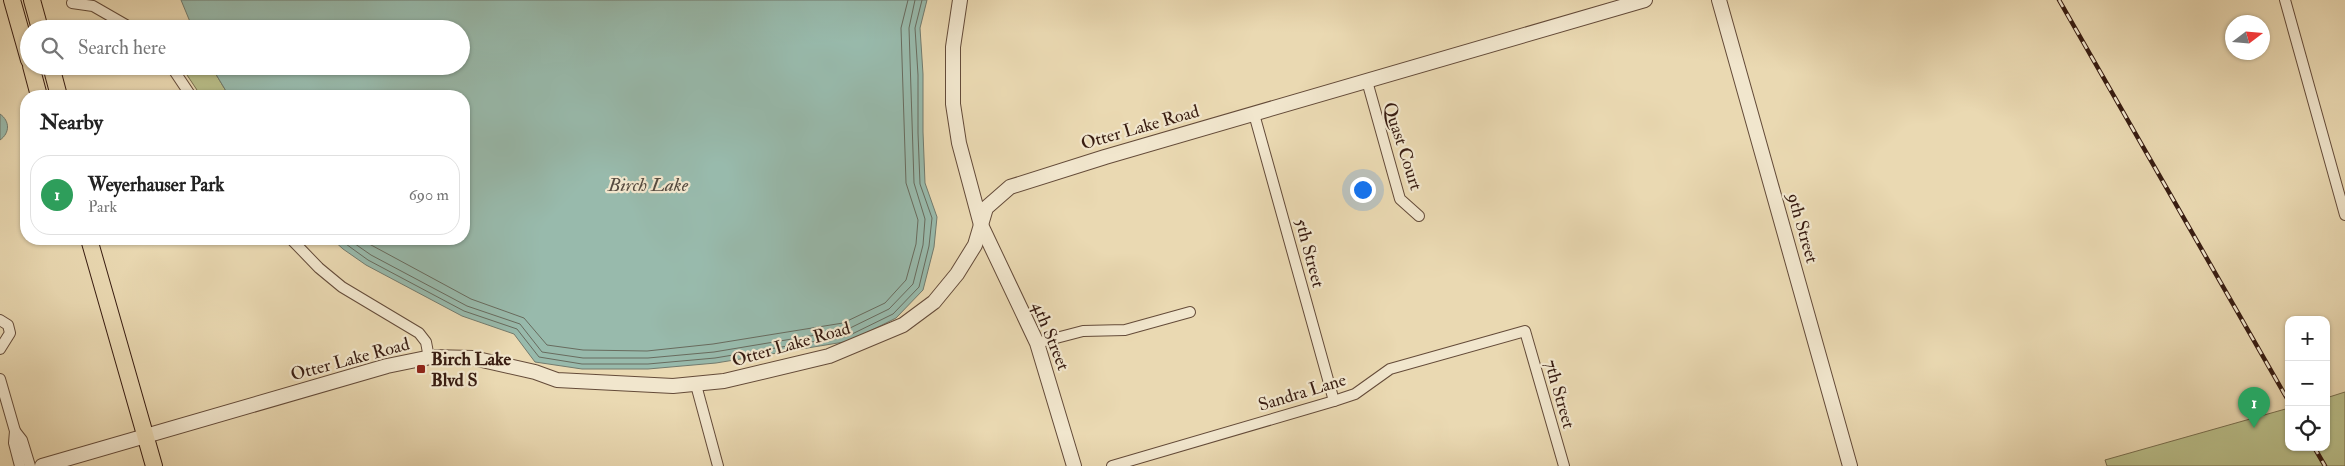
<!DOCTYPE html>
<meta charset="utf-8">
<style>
:root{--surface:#fff;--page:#f2f2f2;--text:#222;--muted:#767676;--line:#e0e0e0;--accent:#0b8043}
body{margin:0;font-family:"IM FELL Double Pica",serif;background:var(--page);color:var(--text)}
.controls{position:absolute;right:15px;bottom:15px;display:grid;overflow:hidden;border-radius:10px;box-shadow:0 1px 4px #0004}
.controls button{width:45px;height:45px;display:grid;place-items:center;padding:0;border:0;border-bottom:1px solid var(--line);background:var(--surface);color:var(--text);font:25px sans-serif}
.compass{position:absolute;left:2225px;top:15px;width:45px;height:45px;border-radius:50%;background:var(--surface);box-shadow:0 1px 4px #0004;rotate:74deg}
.you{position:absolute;left:1362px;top:189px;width:18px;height:18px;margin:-12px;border:4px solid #fff;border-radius:50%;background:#1a73e8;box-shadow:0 0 0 8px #1a73e833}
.badge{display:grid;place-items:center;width:32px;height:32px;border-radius:50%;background:var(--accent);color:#fff;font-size:16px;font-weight:700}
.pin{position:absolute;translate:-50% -41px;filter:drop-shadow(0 1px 2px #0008)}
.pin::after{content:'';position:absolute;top:26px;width:18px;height:15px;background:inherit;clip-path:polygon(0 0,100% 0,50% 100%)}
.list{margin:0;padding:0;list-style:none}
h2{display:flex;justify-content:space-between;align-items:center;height:65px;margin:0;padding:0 20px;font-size:21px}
h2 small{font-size:16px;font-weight:400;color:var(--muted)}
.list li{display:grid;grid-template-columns:32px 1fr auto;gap:15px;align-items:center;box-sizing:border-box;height:80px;margin:0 10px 10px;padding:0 10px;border:1px solid var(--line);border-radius:20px}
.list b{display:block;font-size:19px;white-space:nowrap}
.list p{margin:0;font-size:16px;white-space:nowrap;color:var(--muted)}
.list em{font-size:16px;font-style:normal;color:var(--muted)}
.icon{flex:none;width:28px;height:28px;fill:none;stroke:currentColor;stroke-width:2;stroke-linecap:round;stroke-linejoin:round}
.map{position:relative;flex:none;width:2345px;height:466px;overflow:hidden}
.search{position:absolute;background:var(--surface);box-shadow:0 1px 4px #0004;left:20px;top:20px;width:450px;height:55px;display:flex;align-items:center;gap:12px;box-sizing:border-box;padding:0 18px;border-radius:28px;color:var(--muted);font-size:19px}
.panel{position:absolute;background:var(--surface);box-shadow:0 1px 4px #0004;left:20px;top:90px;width:450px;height:155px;border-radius:20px}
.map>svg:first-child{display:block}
.green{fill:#b9bf8a;stroke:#786e4e}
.water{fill:#98baac;stroke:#727b6e}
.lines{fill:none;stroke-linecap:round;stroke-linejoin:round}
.shore{stroke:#686b5e;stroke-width:1}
.minor-casing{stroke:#644b39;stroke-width:12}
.tertiary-casing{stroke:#644b39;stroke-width:16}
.primary-casing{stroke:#381c11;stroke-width:18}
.minor{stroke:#f1e6cd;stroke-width:10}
.tertiary{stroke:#f1e6cd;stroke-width:14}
.primary{stroke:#ead9b2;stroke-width:16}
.rail-casing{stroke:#381c11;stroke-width:4.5}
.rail{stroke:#f1e6cd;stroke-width:2.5;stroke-dasharray:8;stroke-linecap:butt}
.poi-dot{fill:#8f2418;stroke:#f1e6cd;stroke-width:2}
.labels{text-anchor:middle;stroke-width:4.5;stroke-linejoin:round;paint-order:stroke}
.street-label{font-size:18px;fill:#381c11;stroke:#f1e6cd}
.poi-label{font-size:18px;font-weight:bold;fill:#381c11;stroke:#f1e6cd;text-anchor:start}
.water-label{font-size:19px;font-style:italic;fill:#554b40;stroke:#f1e6cd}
</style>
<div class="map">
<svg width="2345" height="466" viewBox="0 0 2345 466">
<rect width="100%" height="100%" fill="#ead9b2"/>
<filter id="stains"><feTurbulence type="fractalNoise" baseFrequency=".004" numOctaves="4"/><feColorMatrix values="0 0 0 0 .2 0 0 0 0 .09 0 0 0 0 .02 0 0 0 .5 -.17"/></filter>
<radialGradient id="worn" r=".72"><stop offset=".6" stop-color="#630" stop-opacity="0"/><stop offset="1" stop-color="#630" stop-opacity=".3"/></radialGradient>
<!-- green -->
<g class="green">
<path d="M181,66H211L226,91L222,96H201Z"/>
<path d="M2345,392V466H2107L2105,460L2289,408V447H2326V398Z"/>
</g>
<!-- water -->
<g class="water">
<path d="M181,0H927L920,28L923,74V132L925,183L937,217L934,247L923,290L896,318L850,341L716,363L648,369H582L535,362L514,334L462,316L366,265L343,249L332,239H464V96H229L211,66H461V29H193Z"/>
<path d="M0,114C10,121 10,133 0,140Z"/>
</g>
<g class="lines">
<!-- shore -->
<g class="shore">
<path d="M339,239L368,260L464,311L517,329L539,357L582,364H648L715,358L848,336L893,314L919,287L929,246L932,218L920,184L918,133V75L915,28L922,0"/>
<path d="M348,239L371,255L467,306L520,324L542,352L583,358H648L714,352L846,330L889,309L913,284L923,245L925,219L914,183L909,28L915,0"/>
<path d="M360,239L471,299L524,318L547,345L583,350L647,351L713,344L843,323L885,303L906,280L916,244L918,220L906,183L901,28L908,0"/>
</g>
<defs>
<g id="minor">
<path d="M2285,0L2345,215"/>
<path d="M72,3L93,6L133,29"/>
<path d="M171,66L191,96"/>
<path d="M1367,81L1400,199L1419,216"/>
<path d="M1254,114L1334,401"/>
<path d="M291,239L319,268L342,287L419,333L426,342L429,358"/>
<path d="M0,320L8,325L10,333L0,349"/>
<path d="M1037,343L1083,331L1125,330L1190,312"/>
<path d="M0,379L15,431L14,443L20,466"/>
<path d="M696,385L718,466"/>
<path d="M15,431L22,440L30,466"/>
<path d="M1112,466L1334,401L1355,394L1390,369L1525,331L1564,466"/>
</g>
<g id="tertiary">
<path d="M960,0L953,47V104L959,143L981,225L1037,343L1074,466"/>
<path d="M1719,0L1850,466"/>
<path d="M42,466L387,366L431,357L473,358L535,372L557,380L673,386L724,381L829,356L903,325L934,302L957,274L975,245L986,208L1010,187L1105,157L1645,0"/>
</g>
<g id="primary">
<path d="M12,0L29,60"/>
<path d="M32,0L40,29"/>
<path d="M31,66L39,96"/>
<path d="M51,66L59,96"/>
<path d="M89,239L154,466"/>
</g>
</defs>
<!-- minor casing -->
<use href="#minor" class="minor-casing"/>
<!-- tertiary casing -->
<use href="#tertiary" class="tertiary-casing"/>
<!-- primary casing -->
<use href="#primary" class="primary-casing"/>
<!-- minor -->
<use href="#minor" class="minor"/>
<!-- tertiary -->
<use href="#tertiary" class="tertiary"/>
<!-- primary -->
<use href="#primary" class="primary"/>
<defs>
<g id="rail">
<path d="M2059,0L2289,402"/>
<path d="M2314,447L2325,466"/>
</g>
</defs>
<!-- rail casing -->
<use href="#rail" class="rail-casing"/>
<!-- rail -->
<use href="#rail" class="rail"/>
</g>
<!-- markers -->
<rect class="poi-dot" x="416" y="364" width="10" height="10" rx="2.5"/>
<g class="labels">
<!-- street labels -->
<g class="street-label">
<text transform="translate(1140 127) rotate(-16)" y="6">Otter Lake Road</text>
<text transform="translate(1403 146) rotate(72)" y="6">Quast Court</text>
<text transform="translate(1803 228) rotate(74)" y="6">9th Street</text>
<text transform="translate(1310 253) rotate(75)" y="6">5th Street</text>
<text transform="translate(1051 336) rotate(68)" y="6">4th Street</text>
<text transform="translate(791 344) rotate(-16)" y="6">Otter Lake Road</text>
<text transform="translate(350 359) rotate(-15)" y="6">Otter Lake Road</text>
<text transform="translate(1302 392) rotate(-17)" y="6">Sandra Lane</text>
<text transform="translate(1560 394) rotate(74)" y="6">7th Street</text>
</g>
<!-- poi labels -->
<g class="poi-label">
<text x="431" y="365">Birch Lake<tspan x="431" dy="21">Blvd S</tspan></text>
</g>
<!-- water labels -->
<g class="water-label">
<text x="648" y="191">Birch Lake</text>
</g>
</g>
<rect width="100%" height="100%" filter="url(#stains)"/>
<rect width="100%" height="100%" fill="url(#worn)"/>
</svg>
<div class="controls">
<button>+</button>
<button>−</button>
<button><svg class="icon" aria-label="locate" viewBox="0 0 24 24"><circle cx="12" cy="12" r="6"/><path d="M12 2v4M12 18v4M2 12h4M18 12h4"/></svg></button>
</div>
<svg class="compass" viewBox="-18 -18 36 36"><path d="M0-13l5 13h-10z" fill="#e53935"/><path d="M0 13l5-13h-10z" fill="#767676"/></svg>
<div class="you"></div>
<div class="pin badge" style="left:2254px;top:428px;background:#2e9e5b">1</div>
<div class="search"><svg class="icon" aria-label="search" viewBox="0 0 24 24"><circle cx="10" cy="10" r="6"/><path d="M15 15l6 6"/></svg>Search here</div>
<section class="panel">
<h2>Nearby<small></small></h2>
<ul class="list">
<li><span class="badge" style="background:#2e9e5b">1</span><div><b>Weyerhauser Park</b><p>Park</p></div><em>690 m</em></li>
</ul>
</section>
</div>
